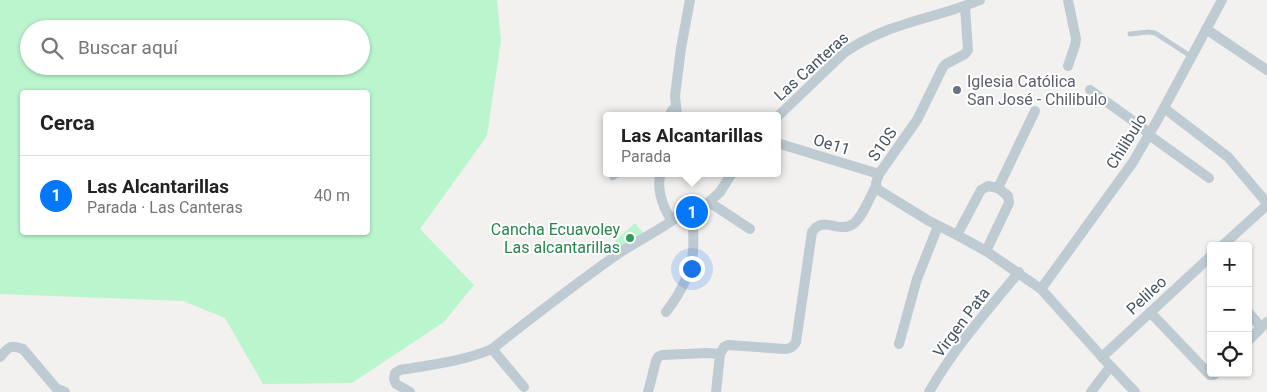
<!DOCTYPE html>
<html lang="es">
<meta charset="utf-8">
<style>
:root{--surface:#fff;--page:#f6f6f6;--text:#222;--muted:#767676;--line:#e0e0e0;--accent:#0478f9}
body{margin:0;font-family:Roboto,sans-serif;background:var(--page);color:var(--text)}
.controls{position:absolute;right:15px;bottom:15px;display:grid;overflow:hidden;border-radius:5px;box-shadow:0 1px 4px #0004}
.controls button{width:45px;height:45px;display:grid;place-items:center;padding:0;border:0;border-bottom:1px solid var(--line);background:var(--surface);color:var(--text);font:25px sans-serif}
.you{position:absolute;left:691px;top:268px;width:18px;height:18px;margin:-12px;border:4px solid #fff;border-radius:50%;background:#1a73e8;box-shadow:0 0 0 8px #1a73e833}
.badge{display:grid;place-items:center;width:32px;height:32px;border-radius:50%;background:var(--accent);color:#fff;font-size:16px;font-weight:700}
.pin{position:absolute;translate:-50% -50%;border:2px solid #fff;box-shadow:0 1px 5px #0006}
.popup{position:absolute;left:603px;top:112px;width:178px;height:65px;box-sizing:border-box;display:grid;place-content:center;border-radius:5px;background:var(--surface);filter:drop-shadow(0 1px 4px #0005);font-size:16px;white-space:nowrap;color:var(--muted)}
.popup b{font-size:19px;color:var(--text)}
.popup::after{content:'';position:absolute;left:50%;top:100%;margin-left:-10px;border:10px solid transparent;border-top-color:var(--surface)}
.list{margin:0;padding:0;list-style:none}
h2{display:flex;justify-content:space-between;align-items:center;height:65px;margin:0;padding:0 20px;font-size:21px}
h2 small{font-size:16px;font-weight:400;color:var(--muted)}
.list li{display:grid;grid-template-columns:32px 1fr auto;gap:15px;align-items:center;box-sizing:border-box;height:80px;padding:0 20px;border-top:1px solid var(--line)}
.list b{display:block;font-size:19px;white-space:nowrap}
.list p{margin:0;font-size:16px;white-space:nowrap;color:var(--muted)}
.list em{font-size:16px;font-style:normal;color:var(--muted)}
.icon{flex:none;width:28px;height:28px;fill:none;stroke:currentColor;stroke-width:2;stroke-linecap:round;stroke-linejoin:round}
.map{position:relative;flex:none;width:1267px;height:392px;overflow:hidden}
.search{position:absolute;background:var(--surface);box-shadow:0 1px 4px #0004;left:20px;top:20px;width:350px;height:55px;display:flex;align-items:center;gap:12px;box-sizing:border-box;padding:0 18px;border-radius:28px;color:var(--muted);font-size:19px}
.panel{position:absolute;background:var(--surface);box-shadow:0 1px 4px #0004;left:20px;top:90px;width:350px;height:145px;border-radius:5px}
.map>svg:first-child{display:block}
.green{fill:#baf5ce;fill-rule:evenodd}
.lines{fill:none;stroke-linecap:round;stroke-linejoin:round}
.lane{stroke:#bfcbd3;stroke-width:5}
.street{stroke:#bfcbd3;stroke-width:10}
.worship-dot{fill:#6b7280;stroke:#fff;stroke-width:2}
.leisure-dot{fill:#2e9e5b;stroke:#fff;stroke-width:2}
.labels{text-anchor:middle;stroke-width:4;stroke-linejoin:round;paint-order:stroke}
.street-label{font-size:16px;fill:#465460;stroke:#fff}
.worship-label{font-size:16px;fill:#5b616d;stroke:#fff;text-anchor:start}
.leisure-label{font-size:16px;fill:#27864d;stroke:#fff;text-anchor:end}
</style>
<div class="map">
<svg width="1267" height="392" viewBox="0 0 1267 392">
<rect width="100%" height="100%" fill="#f3f0f0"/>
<!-- green -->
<g class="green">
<path d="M0,0H497L501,40L487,136L420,229L474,285L444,322L352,383L263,384L225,318L183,301L0,294ZM29,29H361V66H29ZM22,92H368V232H22Z"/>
<path d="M635,223L645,235L623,251L615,241Z"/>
</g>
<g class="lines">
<!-- lane -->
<g class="lane">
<path d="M1130,34L1148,32L1155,33L1192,57"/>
<path d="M666,116L670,109L675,105"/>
<path d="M612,178L621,173"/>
</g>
<!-- street -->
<g class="street">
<path d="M1068,0L1076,39L1075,45L1068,66"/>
<path d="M965,7L968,50L965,54L946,64L943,67L917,120L879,174L876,183L877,189L929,221L957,235L986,251L1041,289L1102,357L1135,392"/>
<path d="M1206,29L1267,70"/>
<path d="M1090,90L1143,128L1149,135L1209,178"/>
<path d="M1164,108L1228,157L1267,203"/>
<path d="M677,116L675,96L681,48L690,0"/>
<path d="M777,117L844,53C885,23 935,19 980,0"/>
<path d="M777,143L879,174"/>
<path d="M661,173C656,186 662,205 669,216L676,218L692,212L709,202L720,192L732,173"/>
<path d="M998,188L1035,111"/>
<path d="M709,202L750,229"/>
<path d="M957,235L981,190L988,186L998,188L1008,196L1009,203L986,251"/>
<path d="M1222,246L1267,205"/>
<path d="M1041,289L1133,162L1158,119L1222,0"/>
<path d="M666,312C680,294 691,274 693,251C694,239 693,225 692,212"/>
<path d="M1150,312L1210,375H1214L1216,373"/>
<path d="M1248,312L1261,327"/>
<path d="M1248,341L1267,322"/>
<path d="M899,344L917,279L938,226"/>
<path d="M492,349L524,387"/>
<path d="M0,357C9,347 10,344 23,349L56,388L65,392"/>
<path d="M1102,357L1211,256"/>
<path d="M410,392L396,384L394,379L395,373L400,370C430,365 464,361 492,349C534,316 576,283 621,252C639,240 658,231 676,218"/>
<path d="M648,392L656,361L658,357L662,355L707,353L720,354"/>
<path d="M716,392L720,354L724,347L728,345L785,349C790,349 793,347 796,342L812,232C824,215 838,234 853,224C862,218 870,197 876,186"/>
<path d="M929,392C954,348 987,311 1019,272"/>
<path d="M1091,392L1110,367"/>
</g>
</g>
<!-- markers -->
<circle class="worship-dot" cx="957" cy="90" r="5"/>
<circle class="leisure-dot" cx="630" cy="238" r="5"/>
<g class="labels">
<!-- street labels -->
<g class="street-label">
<text transform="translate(811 66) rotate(-42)" y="6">Las Canteras</text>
<text transform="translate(1126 141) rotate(-58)" y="6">Chilibulo</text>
<text transform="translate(832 144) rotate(17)" y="6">Oe11</text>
<text transform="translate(882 144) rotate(-55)" y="6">S10S</text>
<text transform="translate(1146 295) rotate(-43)" y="6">Pelileo</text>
<text transform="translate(961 322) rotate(-53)" y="6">Virgen Pata</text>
</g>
<!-- worship labels -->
<g class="worship-label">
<text x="967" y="87">Iglesia Católica<tspan x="967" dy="18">San José - Chilibulo</tspan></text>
</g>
<!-- leisure labels -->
<g class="leisure-label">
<text x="620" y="235">Cancha Ecuavoley<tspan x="620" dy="18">Las alcantarillas</tspan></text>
</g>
</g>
</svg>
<div class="controls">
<button>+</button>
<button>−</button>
<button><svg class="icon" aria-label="locate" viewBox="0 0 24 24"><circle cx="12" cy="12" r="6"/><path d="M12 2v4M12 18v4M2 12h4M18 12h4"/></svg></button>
</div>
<div class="you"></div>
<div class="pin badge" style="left:692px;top:212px">1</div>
<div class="popup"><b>Las Alcantarillas</b>Parada</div>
<div class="search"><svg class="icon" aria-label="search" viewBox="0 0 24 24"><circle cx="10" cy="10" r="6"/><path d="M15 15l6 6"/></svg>Buscar aquí</div>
<section class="panel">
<h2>Cerca<small></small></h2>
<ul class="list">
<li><span class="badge">1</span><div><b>Las Alcantarillas</b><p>Parada · Las Canteras</p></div><em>40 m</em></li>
</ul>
</section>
</div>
